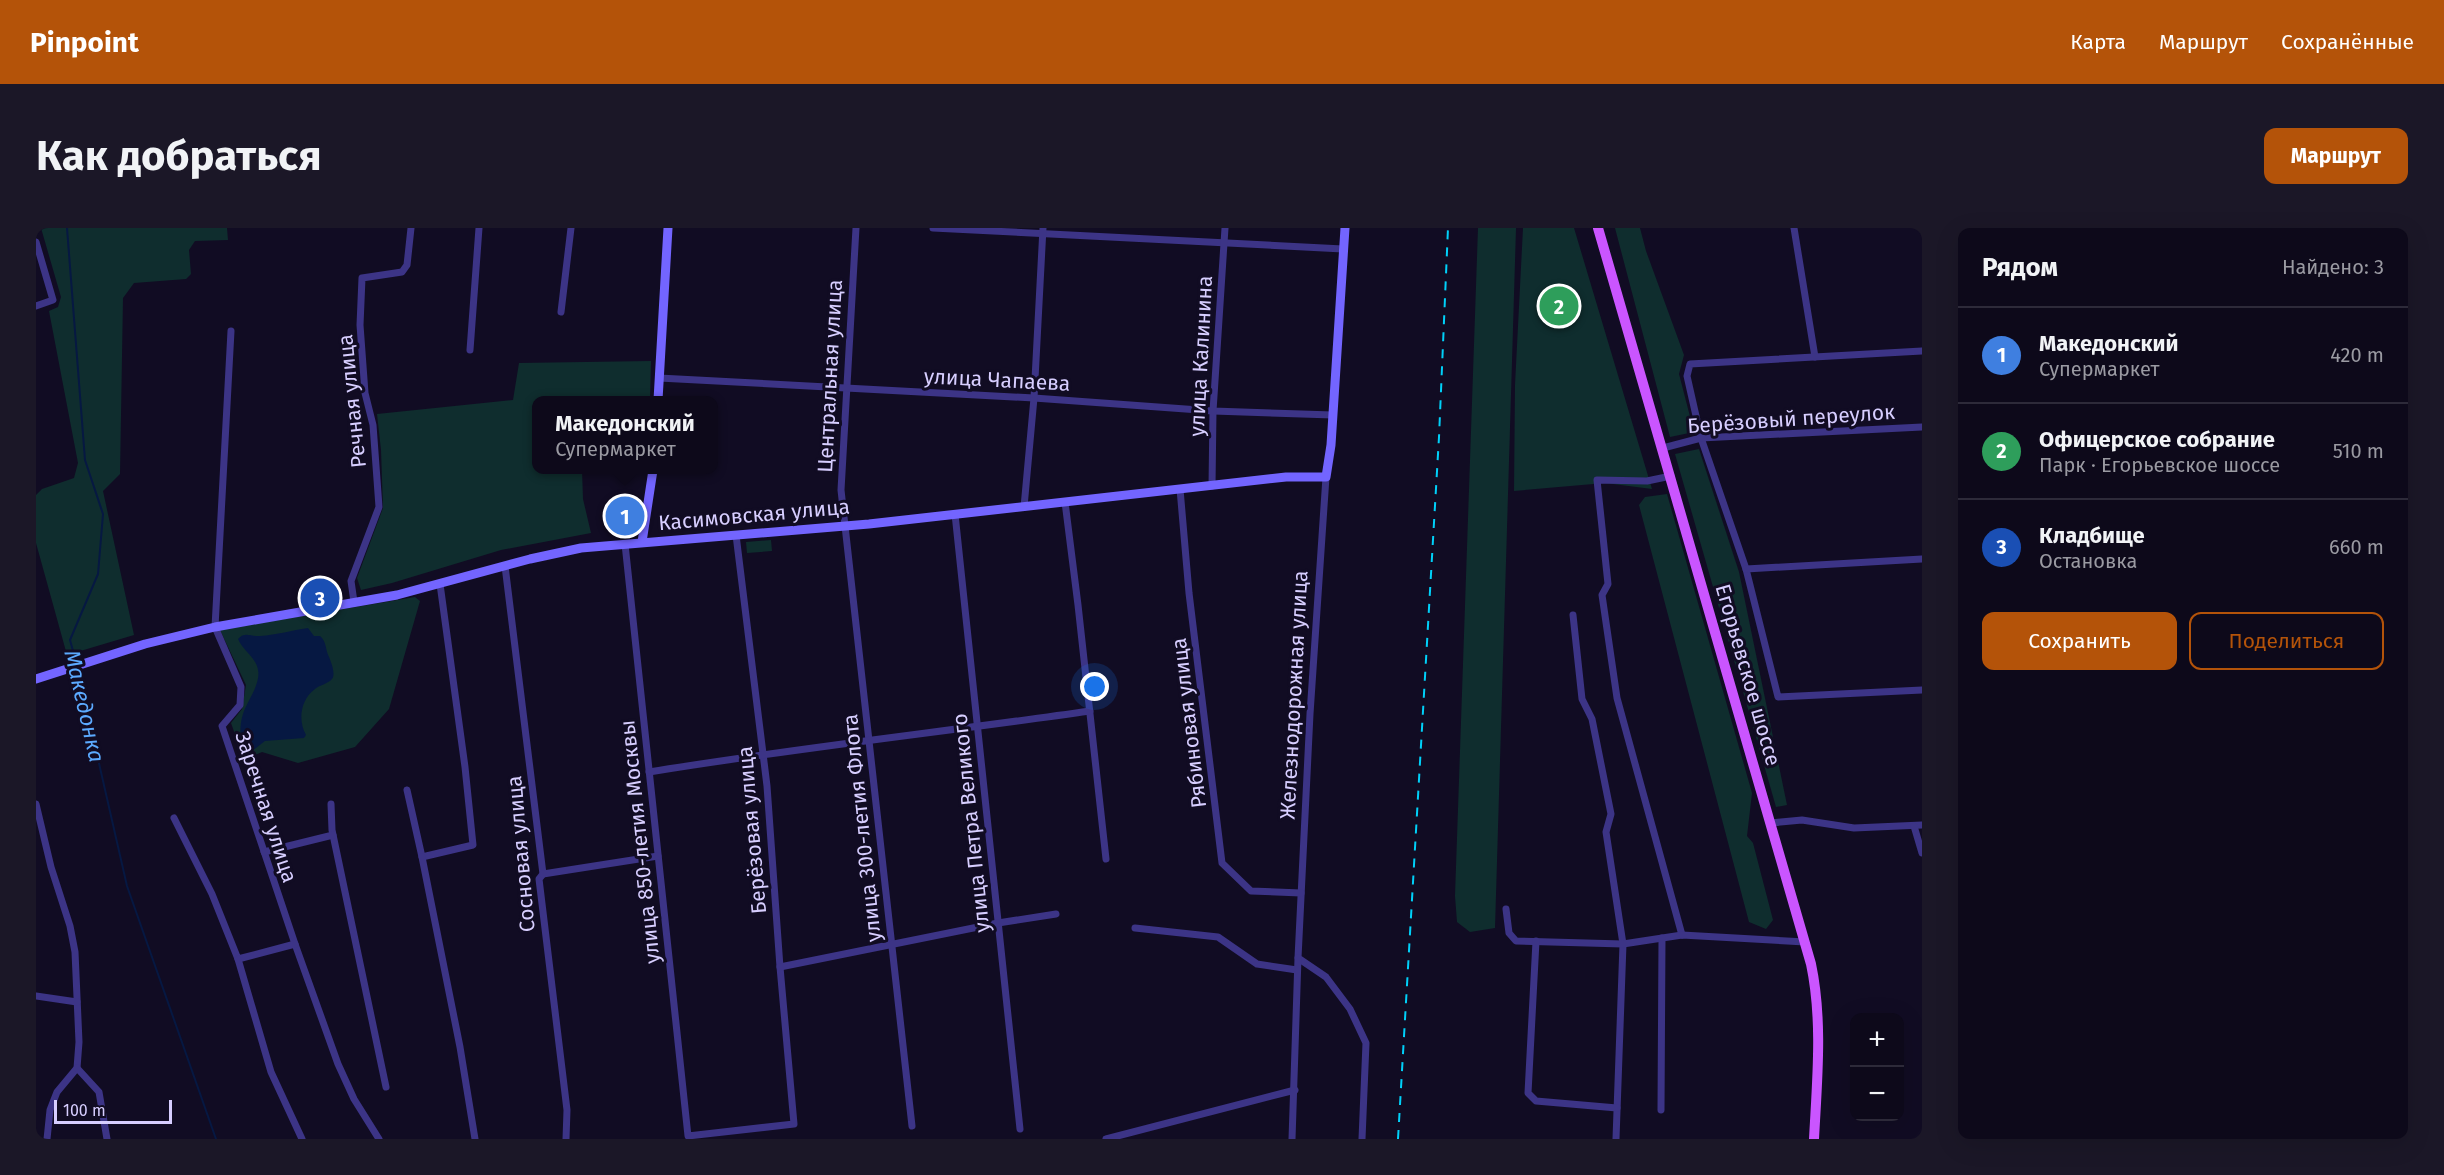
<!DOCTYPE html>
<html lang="ru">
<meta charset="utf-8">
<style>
:root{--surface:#0d091a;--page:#1b1727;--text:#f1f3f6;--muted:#9a9aa2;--line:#2d2a39;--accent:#b45309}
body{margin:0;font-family:"Fira Sans",sans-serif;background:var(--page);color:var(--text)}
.controls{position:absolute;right:18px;bottom:18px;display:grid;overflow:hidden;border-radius:12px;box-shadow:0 6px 24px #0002}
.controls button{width:54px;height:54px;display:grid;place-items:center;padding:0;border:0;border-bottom:2px solid var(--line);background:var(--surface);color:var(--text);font:30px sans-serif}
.scale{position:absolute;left:18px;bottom:15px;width:118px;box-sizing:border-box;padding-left:6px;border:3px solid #d7ceff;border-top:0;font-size:16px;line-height:21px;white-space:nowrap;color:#d7ceff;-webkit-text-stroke:4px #110c23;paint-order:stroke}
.you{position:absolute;left:1059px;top:459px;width:21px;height:21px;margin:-15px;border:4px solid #fff;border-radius:50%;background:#1a73e8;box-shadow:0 0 0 9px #1a73e833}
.badge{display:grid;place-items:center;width:39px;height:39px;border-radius:50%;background:var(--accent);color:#fff;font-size:20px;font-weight:700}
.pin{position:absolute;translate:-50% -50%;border:3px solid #fff;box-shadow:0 2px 6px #0006}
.popup{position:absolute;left:496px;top:168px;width:186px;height:78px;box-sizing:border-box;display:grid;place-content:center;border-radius:12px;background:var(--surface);filter:drop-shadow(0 2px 4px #0005);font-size:20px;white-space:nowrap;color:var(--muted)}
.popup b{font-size:22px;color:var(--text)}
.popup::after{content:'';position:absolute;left:50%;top:100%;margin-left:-12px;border:12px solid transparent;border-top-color:var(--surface)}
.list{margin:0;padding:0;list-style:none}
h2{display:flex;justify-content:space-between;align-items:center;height:78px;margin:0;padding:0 24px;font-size:26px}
h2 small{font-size:20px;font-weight:400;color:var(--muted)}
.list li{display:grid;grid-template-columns:39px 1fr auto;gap:18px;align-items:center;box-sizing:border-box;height:96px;padding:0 24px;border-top:2px solid var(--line)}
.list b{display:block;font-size:22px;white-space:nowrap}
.list p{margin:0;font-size:20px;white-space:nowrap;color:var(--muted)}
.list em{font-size:20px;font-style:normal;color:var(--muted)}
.actions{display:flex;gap:12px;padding:18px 24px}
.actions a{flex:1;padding:14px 0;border:2px solid var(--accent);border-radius:12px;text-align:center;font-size:21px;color:var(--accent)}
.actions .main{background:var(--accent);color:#fff}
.map{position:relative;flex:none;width:1886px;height:911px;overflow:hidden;border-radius:12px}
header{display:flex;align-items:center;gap:36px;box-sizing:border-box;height:84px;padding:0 30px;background:var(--accent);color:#fff}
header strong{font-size:28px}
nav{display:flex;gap:33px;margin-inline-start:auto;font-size:21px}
.intro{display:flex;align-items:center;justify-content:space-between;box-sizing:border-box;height:144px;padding:0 36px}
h1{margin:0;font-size:42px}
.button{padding:15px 27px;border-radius:12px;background:var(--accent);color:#fff;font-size:21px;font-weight:700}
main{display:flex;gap:36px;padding:0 36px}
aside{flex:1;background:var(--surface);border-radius:12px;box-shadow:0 6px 24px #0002}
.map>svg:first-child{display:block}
.green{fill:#0f2d2e}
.water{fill:#061842}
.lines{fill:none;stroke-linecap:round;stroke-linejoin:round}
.stream{stroke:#061842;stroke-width:2}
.street{stroke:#3c3486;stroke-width:7}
.secondary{stroke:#7365ff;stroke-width:9}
.primary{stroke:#ca55ff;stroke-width:10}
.rail{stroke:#00d1f9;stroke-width:2;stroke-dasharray:9 8;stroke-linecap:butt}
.labels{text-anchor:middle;stroke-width:6;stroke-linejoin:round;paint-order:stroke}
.street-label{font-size:21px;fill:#d7ceff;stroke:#110c23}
.water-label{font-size:22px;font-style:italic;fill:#5caaff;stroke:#110c23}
</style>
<header>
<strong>Pinpoint</strong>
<nav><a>Карта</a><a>Маршрут</a><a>Сохранённые</a></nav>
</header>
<div class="intro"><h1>Как добраться</h1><a class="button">Маршрут</a></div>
<main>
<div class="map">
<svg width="1886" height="911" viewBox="0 0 1886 911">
<rect width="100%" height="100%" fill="#110c23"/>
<!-- green -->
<g class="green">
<path d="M5,0H191L192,12L159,13L153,22L155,46L150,51L98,55L87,70L84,246L67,263L98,407L31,427L0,315V267L6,261L38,250L42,235L13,83L22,79L25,69Z"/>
<path d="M1442,0H1480L1459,700L1434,704L1421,694L1419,668Z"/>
<path d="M1487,0H1538L1616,261L1569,255L1478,263L1479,157Z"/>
<path d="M1579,0H1604L1610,23L1648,127L1643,146L1658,204L1634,209Z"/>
<path d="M615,133L614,172H500V242H546L547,271L555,305L465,322L356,355L325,362L321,350L347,280L345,222L341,186L477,172L483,135Z"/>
<path d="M1663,221L1703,344L1751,577L1740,579L1639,226Z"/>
<path d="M1631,266L1716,565L1711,608L1717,615L1737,692L1730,701L1713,694L1603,277L1609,269Z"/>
<path d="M735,312L736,323L711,325L710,314Z"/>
<path d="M379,369L384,373L353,481L319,519L262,535L226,524L208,532L195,495L206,481L210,457L184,402Z"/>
</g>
<!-- water -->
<path class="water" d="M272,400L278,408H284C291,414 289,421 293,429C295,434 300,446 296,451C292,456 283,457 279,461C264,472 262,493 270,507L268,510L229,513L211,527L209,520L204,519L202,516L205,513C204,504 204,495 207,486C211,473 225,456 222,442C220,429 207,423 202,411C209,403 215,409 224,408C241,407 256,402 272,400Z"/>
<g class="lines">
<!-- stream -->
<g class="stream">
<path d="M31,0L49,232L67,286L62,346L34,412L40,434"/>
<path d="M41,439L91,658L180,911"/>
</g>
<!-- street -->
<g class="street">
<path d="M820,0L805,262L876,898"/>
<path d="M897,0L1307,21"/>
<path d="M1758,0L1779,129"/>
<path d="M0,14L17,72L0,78"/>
<path d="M525,84L535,0"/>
<path d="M195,103L179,399L205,459L204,477L186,498L259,716L302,836L318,871L343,911"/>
<path d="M434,122L443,0"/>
<path d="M1886,123L1654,136L1651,148L1665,210L1710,341L1742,469L1886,462"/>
<path d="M623,150L998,170L1177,183L1297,187"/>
<path d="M1627,220L1665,210L1886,199"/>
<path d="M1635,248L1611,253L1561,252L1572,356L1566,367L1581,470L1646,707"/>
<path d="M1290,249L1274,486L1262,730L1290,749L1314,781L1330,815L1326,911"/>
<path d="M1176,258L1177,183L1189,0"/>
<path d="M1144,261L1153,365L1186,635L1215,663L1265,665"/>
<path d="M1029,274L1042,377L1070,631"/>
<path d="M988,279L998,170L1007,0"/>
<path d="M919,286L984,901"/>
<path d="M589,316L652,908L758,896L744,739L731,558L700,307"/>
<path d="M469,338L507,646L503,651L531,882L530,911"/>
<path d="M1710,341L1886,331"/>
<path d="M318,374L315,353L343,279L337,197L329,165L324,97L326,50L366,44L371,37L375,0"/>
<path d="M1537,387L1546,471L1556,491L1575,586L1570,604L1587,716L1580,911"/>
<path d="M613,544C760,520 907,504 1054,483"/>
<path d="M371,562L386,629L437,617L429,539L404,356"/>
<path d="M0,576L15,639L34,698L39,724L43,814L41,840L21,864L14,882L11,911"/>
<path d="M295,576L296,602L350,859"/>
<path d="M138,590L176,666L202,731L259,716"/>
<path d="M1735,595L1766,592L1818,600L1886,597"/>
<path d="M1878,598L1886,625"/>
<path d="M228,624L297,607"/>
<path d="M386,629L424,819L439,911"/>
<path d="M507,646L622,628"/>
<path d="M1470,681L1473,705L1480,713L1587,716L1646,707L1769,714"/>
<path d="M1099,700L1182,709L1221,736L1261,742"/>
<path d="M1500,713L1492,865L1500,873L1581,880"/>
<path d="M202,731L235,844L266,911"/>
<path d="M744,739L962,695L1020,686"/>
<path d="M0,768L41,774"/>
<path d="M41,840L63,864L71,911"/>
<path d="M1625,882L1626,710"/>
<path d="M1070,911L1259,862"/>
<path d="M1256,911L1262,730"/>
</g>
<!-- secondary -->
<g class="secondary">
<path d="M622,172L632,0"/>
<path d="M606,314L617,242"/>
<path d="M0,451L109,416L179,399L361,367L494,331L545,320L833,296L1250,249H1290L1295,217L1309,0"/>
</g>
<!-- primary -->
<path class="primary" d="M1562,0L1775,736C1787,793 1781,853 1778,911"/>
<!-- rail -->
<path class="rail" d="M1362,911L1403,209L1412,0"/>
</g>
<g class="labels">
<!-- street labels -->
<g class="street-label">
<text transform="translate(1165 128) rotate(-87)" y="7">улица Калинина</text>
<text transform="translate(794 148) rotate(-87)" y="7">Центральная улица</text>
<text transform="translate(961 152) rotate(3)" y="7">улица Чапаева</text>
<text transform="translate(316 173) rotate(-96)" y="7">Речная улица</text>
<text transform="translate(1755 191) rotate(-4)" y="7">Берёзовый переулок</text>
<text transform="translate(718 287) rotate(-5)" y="7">Касимовская улица</text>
<text transform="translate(1712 447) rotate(74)" y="7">Егорьевское шоссе</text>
<text transform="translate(1258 467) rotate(-87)" y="7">Железнодорожная улица</text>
<text transform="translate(1153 495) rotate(-97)" y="7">Рябиновая улица</text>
<text transform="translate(230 579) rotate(72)" y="7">Заречная улица</text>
<text transform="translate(935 595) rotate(-96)" y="7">улица Петра Великого</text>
<text transform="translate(826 600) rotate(-96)" y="7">улица 300-летия Флота</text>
<text transform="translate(716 602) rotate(-95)" y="7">Берёзовая улица</text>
<text transform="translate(604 614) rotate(-96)" y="7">улица 850-летия Москвы</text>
<text transform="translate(485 626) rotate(-95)" y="7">Сосновая улица</text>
</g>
<!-- water labels -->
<g class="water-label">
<text transform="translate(49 478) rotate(77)" y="8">Македонка</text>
</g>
</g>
</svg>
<div class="controls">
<button>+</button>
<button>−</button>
</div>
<div class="scale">100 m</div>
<div class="you"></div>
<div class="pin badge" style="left:589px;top:288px;background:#3f7fe0">1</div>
<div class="popup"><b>Македонский</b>Супермаркет</div>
<div class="pin badge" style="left:1523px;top:78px;background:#2e9e5b">2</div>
<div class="pin badge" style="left:284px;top:370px;background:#1a4fb4">3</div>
</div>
<aside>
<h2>Рядом<small>Найдено: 3</small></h2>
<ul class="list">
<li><span class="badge" style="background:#3f7fe0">1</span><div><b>Македонский</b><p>Супермаркет</p></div><em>420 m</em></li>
<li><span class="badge" style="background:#2e9e5b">2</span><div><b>Офицерское собрание</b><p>Парк · Егорьевское шоссе</p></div><em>510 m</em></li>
<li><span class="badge" style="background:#1a4fb4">3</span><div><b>Кладбище</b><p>Остановка</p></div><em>660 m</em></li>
</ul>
<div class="actions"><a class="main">Сохранить</a><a>Поделиться</a></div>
</aside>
</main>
